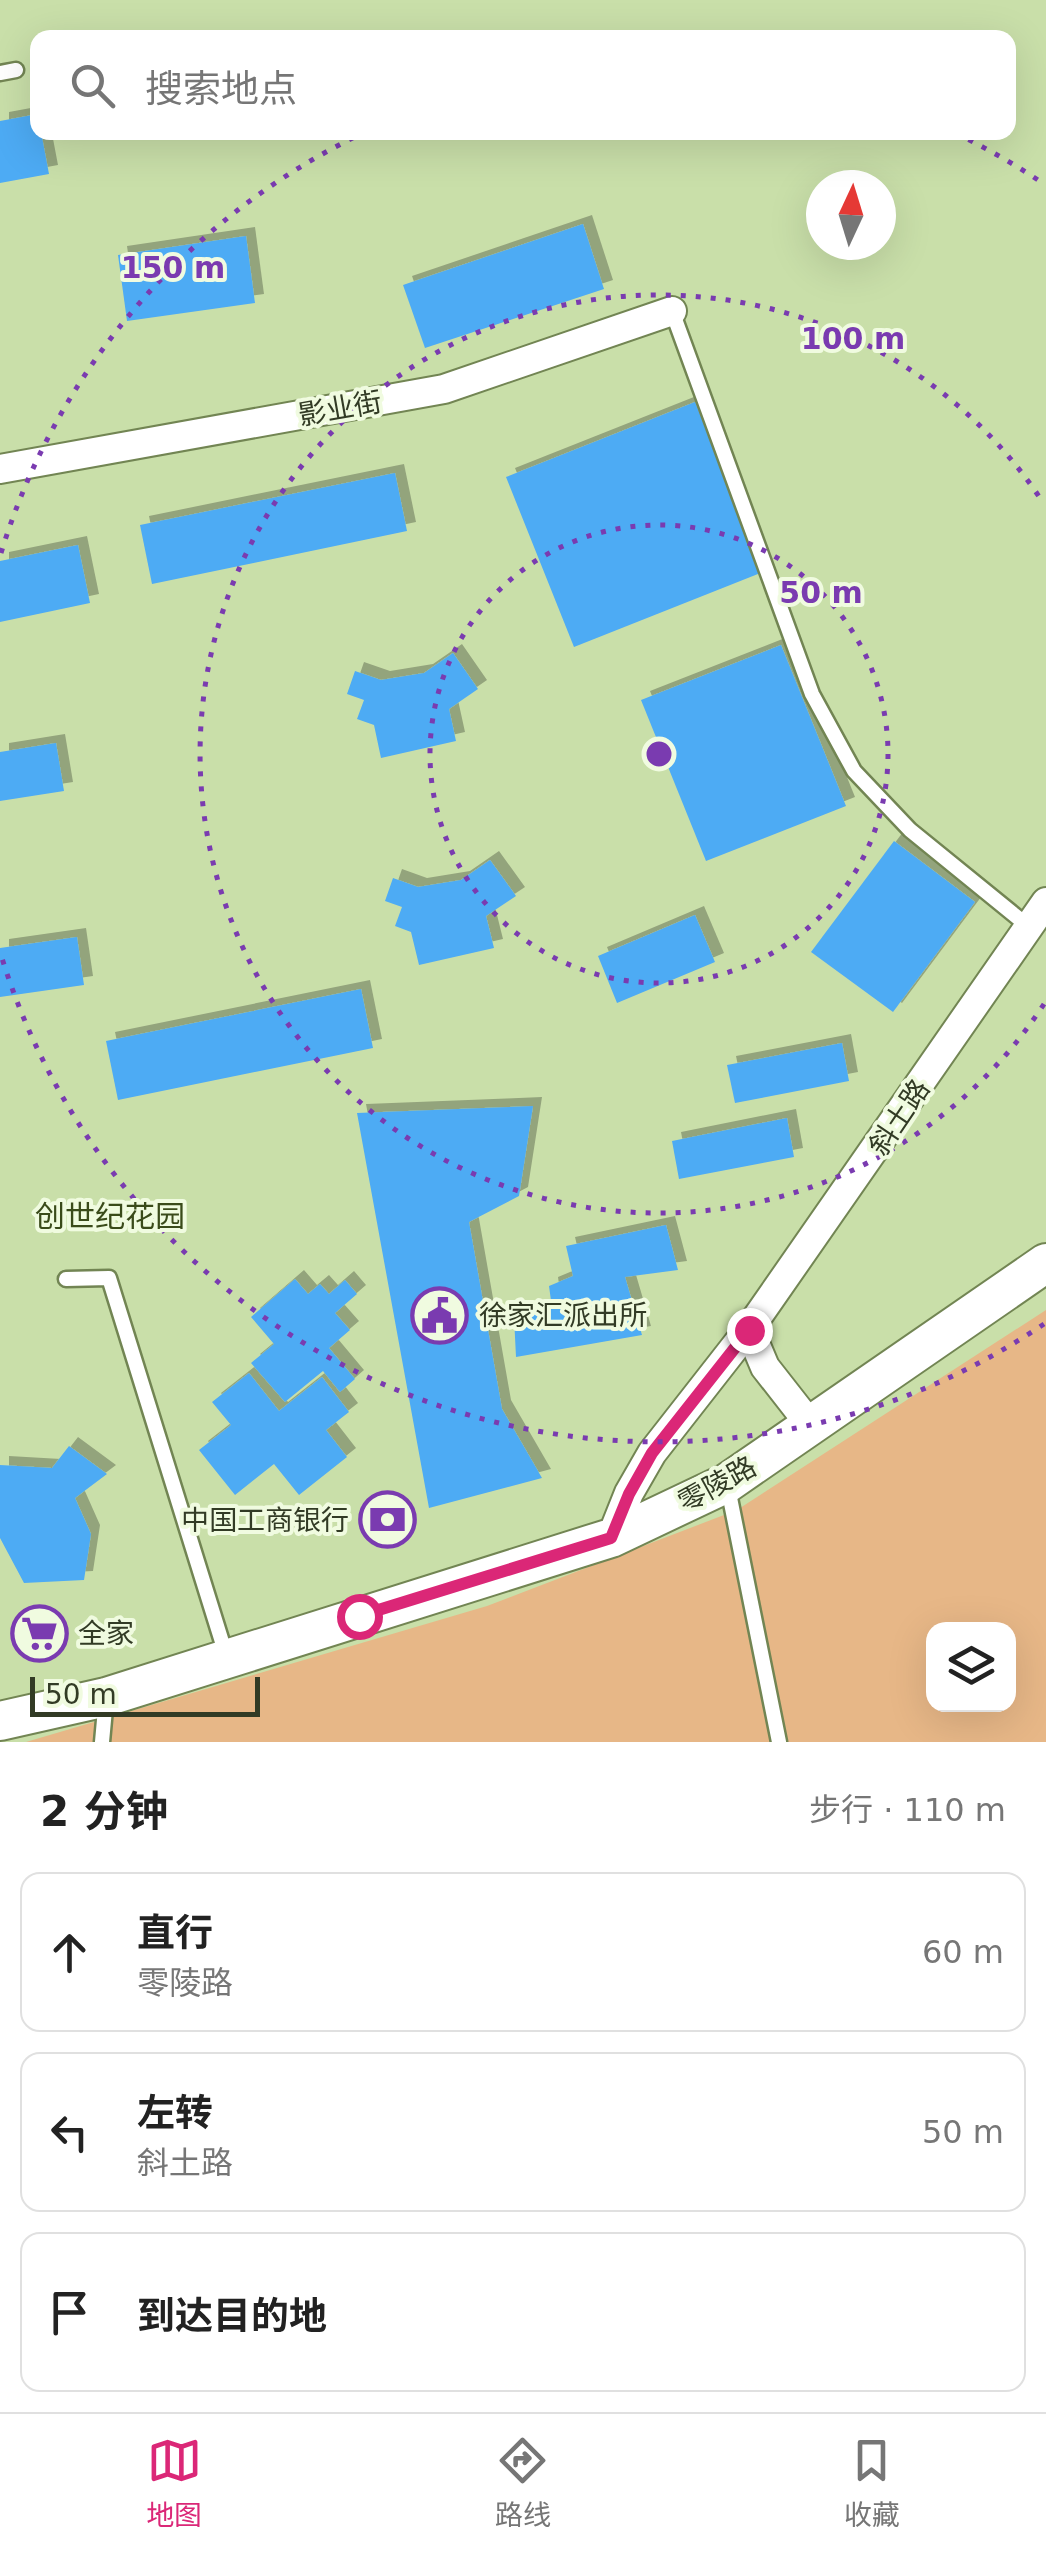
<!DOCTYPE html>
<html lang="zh">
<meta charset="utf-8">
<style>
:root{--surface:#fff;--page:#f6f6f6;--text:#222;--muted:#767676;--line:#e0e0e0;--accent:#db2777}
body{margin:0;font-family:"DejaVu Sans","Noto Sans SC",sans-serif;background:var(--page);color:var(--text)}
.controls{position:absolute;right:30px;bottom:30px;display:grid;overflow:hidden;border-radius:20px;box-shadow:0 10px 40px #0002}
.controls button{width:90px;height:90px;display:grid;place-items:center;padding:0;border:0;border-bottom:2px solid var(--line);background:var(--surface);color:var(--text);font:50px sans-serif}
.compass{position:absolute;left:806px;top:170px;width:90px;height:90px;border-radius:50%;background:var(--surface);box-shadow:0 10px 40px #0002;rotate:4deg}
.scale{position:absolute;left:30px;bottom:25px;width:230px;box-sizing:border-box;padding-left:10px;border:5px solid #323b25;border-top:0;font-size:28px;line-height:35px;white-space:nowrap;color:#323b25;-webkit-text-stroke:8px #f0fbe0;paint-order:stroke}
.stop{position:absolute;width:30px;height:30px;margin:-22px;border:8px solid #db2777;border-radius:50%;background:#fff}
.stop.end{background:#db2777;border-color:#fff;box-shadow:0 2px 10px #0008}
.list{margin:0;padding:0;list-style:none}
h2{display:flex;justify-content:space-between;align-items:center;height:130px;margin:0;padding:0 40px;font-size:42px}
h2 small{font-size:32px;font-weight:400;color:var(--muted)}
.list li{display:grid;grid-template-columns:65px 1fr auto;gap:30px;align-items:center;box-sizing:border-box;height:160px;margin:0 20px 20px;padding:0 20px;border:2px solid var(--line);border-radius:20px}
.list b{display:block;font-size:38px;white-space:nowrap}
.list p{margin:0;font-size:32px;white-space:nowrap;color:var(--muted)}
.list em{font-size:32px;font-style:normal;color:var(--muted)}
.icon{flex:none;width:55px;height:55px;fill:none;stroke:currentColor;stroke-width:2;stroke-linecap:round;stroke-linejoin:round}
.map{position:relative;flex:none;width:1046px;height:1742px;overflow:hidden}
.search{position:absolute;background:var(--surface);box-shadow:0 10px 40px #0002;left:30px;right:30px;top:30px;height:110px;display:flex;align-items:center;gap:25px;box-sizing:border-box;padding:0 35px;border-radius:20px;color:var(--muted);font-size:38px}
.sheet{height:670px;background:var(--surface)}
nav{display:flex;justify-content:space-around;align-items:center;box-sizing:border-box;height:140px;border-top:2px solid var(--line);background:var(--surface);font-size:28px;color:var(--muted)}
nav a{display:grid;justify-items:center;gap:5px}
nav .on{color:var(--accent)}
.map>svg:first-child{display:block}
.green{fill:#e7b787;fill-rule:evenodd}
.building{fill:#4eabf4;filter:url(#shadow)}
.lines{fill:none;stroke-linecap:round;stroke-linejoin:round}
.lane-casing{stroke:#728553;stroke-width:19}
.street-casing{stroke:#728553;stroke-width:32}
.secondary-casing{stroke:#728553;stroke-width:42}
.lane{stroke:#fff;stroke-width:14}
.street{stroke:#fff;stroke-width:28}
.secondary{stroke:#fff;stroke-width:38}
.route{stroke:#db2777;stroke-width:12}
.ring{fill:none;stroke:#7a3bb0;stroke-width:5;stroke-dasharray:5 10}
.labels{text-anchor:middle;stroke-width:8;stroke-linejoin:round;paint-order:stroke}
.street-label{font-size:28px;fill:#323b25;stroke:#f0fbe0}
.poi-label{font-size:28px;fill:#323b25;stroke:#f0fbe0;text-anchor:start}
.neighbourhood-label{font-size:30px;fill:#3a4b1a;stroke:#f0fbe0}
.centre{fill:#7a3bb0;stroke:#f0fbe0;stroke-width:5}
.ring-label{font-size:30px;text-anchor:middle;font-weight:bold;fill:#7a3bb0;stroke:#f0fbe0;stroke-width:8;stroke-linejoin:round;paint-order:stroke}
</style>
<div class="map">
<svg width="1046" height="1742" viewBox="0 0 1046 1742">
<defs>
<filter id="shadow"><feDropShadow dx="9" dy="-9" stdDeviation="0" flood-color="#0004"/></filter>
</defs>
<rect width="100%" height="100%" fill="#c9dfa9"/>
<!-- green -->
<path class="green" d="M1046,1310V1742H26L487,1606L737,1510ZM934,1630H1008V1704H934Z"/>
<!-- building -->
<g class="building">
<path d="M38,114V132H41L49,174L0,183V121Z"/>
<path d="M583,224L604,289L425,348L403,285Z"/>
<path d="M246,236L255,303L127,321L118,255Z"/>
<path d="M695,402L763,572L574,647L506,477Z"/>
<path d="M395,473L407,531L152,584L140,525Z"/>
<path d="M78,545L90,603L0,622V561Z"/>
<path d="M781,645L846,806L706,861L641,700Z"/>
<path d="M453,653L478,689L449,709L456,741L381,758L374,725L357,719L364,700L347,694L355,671L381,680L424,673Z"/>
<path d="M56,743L64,791L0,801V752Z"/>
<path d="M894,841L975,902L893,1012L811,952Z"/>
<path d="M490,860L516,896L486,916L494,948L419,965L411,932L395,926L402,907L385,901L393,878L418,887L461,880Z"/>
<path d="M695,915L715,962L617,1003L598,956Z"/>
<path d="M77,937L84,985L0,997V948Z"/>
<path d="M361,989L373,1048L118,1100L106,1041Z"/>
<path d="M842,1043L849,1081L735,1103L727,1065Z"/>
<path d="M533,1106L519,1196L469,1222L502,1409L542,1478L429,1508L357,1113Z"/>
<path d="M787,1118L794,1157L679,1179L672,1141Z"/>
<path d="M666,1225L678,1270L625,1277L642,1335L516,1357L514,1317L552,1308L549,1286L573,1276L566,1246Z"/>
<path d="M295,1279L308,1294L320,1284L329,1294L345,1280L357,1294L335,1313L350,1330L329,1348L355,1379L340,1392L323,1371L285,1402L251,1363L274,1344L251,1317Z"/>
<path d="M249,1373L279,1411L322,1377L349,1412L326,1430L347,1457L299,1495L274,1464L235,1495L199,1450L231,1425L212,1402Z"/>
<path d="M69,1446L107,1474L75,1498L91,1534L84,1580L24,1583L0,1538V1465L52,1468Z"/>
</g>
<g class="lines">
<defs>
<g id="lane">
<path d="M0,73L16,70"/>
<path d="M672,311L812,694L854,771L910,830L1028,926"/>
<path d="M66,1279L109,1278L227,1658"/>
<path d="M728,1488L779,1742"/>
<path d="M102,1742L106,1698"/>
</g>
<g id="street">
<path d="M0,469L444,389L672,311"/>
<path d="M749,1329L765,1367L812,1427"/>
<path d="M611,1538L629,1493L652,1453L749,1329L1046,902"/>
</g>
<path id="secondary" d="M0,1721L106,1697L611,1538L727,1483L1046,1263"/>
</defs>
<!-- lane casing -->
<use href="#lane" class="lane-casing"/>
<!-- street casing -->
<use href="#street" class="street-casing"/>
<!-- secondary casing -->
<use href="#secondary" class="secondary-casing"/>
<!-- lane -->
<use href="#lane" class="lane"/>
<!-- street -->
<use href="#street" class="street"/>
<!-- secondary -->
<use href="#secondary" class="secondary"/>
</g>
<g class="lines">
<!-- route -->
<path class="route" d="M359,1616L611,1538L629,1494L652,1453L749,1330"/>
</g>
<!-- distance rings -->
<g class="ring">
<circle cx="659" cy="754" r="229"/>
<path d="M1044 1004A459 459 0 1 1 1044 504"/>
<path d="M1044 1324A688 688 0 0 1 1 955M1 553A688 688 0 0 1 363 133M955 133A688 688 0 0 1 1044 184"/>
</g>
<!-- icons -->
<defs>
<symbol id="civic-ring" viewBox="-11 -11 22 22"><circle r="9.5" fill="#f0fbe0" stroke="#7a3bb0" stroke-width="1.5"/><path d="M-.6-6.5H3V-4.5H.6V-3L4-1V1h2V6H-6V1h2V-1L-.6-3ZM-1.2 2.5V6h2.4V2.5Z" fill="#7a3bb0"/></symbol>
<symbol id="bank-ring" viewBox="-11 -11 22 22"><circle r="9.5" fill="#f0fbe0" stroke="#7a3bb0" stroke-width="1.5"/><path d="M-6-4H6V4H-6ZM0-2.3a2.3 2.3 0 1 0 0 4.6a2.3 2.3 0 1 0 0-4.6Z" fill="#7a3bb0"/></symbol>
<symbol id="supermarket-ring" viewBox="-11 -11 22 22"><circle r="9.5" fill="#f0fbe0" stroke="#7a3bb0" stroke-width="1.5"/><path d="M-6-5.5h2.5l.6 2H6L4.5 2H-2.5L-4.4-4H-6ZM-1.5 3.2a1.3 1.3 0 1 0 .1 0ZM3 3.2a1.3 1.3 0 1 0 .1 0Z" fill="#7a3bb0"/></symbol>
</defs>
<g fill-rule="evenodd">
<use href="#civic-ring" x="408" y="1284" width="63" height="63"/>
<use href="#bank-ring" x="356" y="1488" width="63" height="63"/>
<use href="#supermarket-ring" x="8" y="1602" width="63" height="63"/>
</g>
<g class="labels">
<!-- street labels -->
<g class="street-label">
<text transform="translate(340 408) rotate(-10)" y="10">影业街</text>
<text transform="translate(899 1117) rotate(-56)" y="10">斜土路</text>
<text transform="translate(717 1484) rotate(-29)" y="10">零陵路</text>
</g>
<!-- poi labels -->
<g class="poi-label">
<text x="479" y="1325">徐家汇派出所</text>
<text x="349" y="1530" text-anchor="end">中国工商银行</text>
<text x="78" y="1643">全家</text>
</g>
<!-- neighbourhood labels -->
<g class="neighbourhood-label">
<text x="110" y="1227">创世纪花园</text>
</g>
</g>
<circle cx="659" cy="754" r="15" class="centre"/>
<g class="ring-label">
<text x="173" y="278">150 m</text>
<text x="853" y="349">100 m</text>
<text x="821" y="603">50 m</text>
</g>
</svg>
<div class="controls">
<button><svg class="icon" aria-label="layers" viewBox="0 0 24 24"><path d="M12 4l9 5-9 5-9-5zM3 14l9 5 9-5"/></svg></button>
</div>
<svg class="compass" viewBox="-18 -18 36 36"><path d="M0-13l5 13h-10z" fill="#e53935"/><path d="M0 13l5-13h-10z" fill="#767676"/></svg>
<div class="scale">50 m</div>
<div class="stop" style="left:359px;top:1616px"></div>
<div class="stop end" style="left:749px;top:1330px"></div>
<div class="search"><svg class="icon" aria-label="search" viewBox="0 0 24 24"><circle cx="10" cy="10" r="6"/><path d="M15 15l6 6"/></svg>搜索地点</div>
</div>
<section class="sheet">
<h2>2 分钟<small>步行 · 110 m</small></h2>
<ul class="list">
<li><svg class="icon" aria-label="ahead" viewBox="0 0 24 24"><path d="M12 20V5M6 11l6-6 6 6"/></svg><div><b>直行</b><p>零陵路</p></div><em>60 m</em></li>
<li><svg class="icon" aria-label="left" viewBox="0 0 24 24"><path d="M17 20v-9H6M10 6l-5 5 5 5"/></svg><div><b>左转</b><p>斜土路</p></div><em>50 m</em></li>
<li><svg class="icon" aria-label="arrive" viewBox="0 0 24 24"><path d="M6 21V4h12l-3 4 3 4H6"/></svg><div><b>到达目的地</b></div></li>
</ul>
</section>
<nav>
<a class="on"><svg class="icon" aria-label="map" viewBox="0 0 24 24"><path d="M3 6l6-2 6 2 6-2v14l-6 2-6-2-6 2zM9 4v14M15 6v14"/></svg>地图</a>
<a><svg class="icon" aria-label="directions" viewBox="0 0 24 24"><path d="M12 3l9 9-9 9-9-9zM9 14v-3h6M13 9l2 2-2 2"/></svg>路线</a>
<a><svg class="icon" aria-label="saved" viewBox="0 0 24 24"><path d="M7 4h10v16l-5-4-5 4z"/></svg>收藏</a>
</nav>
